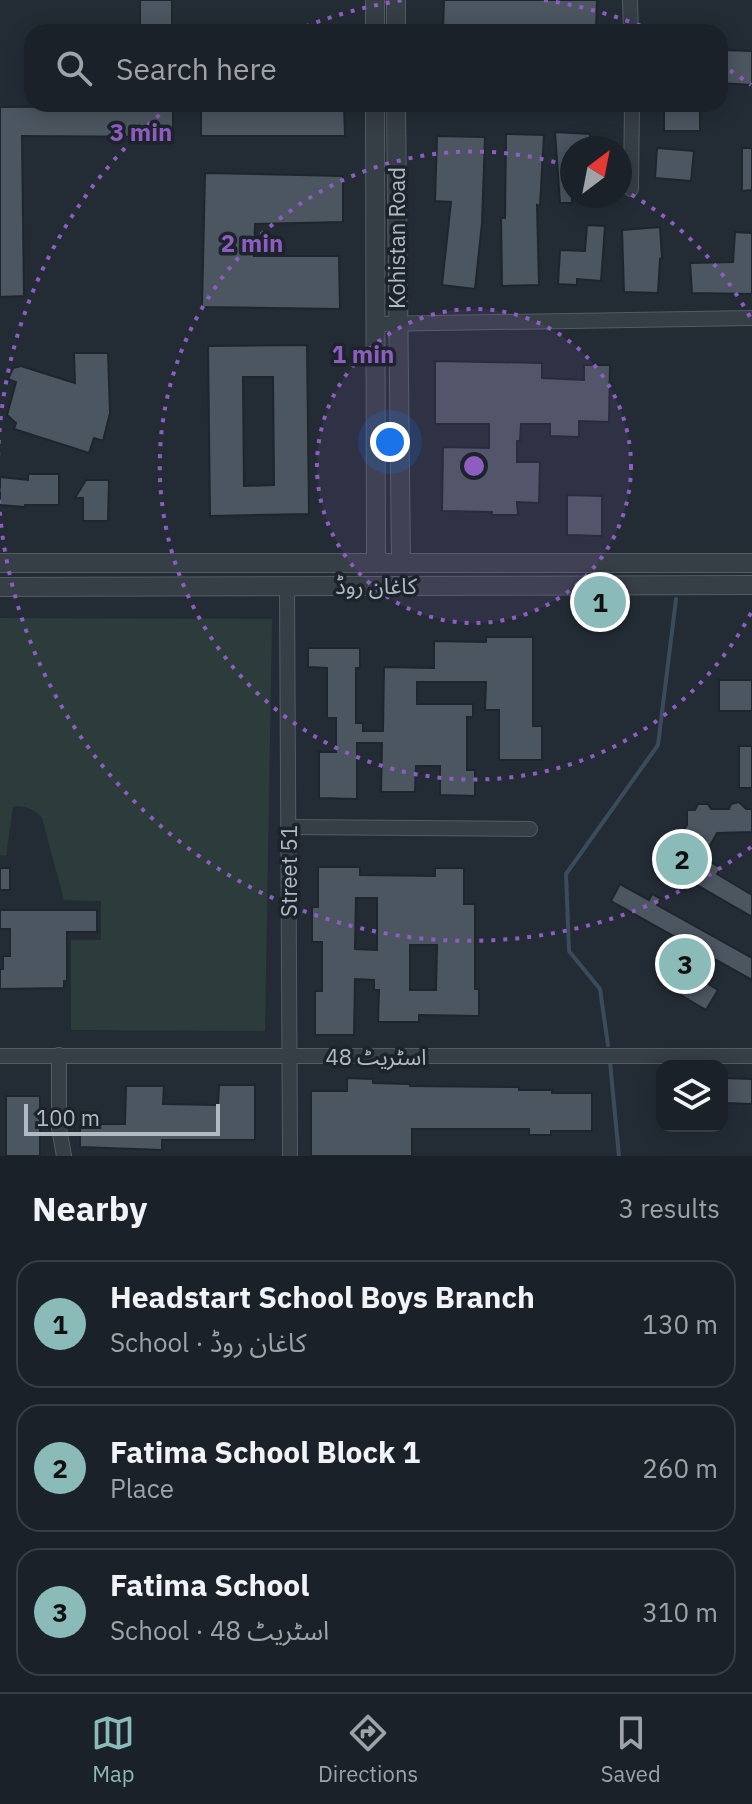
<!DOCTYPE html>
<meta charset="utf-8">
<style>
:root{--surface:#1a2128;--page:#272e34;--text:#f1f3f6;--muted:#9fa3a8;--line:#383e45;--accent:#8bbbb9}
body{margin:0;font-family:"IBM Plex Sans","Noto Sans Arabic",sans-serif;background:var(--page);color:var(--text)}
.controls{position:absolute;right:24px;bottom:24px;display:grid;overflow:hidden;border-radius:16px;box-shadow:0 4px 20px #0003}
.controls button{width:72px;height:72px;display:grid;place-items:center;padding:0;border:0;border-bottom:2px solid var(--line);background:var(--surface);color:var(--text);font:40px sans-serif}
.compass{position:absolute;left:560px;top:136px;width:72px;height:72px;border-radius:50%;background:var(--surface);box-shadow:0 4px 20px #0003;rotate:32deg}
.scale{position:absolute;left:24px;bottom:20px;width:196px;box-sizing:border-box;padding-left:8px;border:4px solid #b1b9c2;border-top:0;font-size:22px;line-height:28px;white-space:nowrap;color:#b1b9c2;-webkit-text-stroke:6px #1c232a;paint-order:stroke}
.you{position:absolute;left:390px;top:442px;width:28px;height:28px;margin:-20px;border:6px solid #fff;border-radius:50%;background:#1a73e8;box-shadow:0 0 0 12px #1a73e833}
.badge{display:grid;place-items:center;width:52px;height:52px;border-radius:50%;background:var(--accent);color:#111;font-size:26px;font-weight:700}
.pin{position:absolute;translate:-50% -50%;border:4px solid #fff;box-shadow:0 2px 8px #0006}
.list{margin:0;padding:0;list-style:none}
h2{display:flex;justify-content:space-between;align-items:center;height:104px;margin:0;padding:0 32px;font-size:34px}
h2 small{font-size:26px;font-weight:400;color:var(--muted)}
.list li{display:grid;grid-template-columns:52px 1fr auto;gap:24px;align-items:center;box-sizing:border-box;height:128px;margin:0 16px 16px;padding:0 16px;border:2px solid var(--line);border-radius:24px}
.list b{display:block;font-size:30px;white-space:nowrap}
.list p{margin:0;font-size:26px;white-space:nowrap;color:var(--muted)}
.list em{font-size:26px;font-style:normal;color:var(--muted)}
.icon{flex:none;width:44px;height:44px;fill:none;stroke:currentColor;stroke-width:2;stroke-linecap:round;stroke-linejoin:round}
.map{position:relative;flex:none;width:752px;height:1156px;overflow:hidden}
.search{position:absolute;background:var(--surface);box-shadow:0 4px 20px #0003;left:24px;right:24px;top:24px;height:88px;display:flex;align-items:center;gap:20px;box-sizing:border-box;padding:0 28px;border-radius:24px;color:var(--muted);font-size:30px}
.sheet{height:536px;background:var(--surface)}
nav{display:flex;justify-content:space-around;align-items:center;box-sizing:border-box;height:112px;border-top:2px solid var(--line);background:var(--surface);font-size:22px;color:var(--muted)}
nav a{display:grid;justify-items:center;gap:4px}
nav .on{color:var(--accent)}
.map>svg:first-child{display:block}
.green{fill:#2b3c3b}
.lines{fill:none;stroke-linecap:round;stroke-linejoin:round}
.stream{stroke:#3a4b5c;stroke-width:4}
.building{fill:#4c5660;stroke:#1e252c;stroke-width:2;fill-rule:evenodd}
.minor-casing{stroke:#545c63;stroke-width:16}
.tertiary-casing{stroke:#545c63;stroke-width:20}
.minor{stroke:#363e46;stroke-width:14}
.tertiary{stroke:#363e46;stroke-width:18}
.ring{fill:none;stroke:#8e5dc0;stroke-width:4;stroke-dasharray:4 8}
.labels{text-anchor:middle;stroke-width:7;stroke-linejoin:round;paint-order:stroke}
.street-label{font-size:22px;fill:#b1b9c2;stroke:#1c232a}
.centre{fill:#8e5dc0;stroke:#1c232a;stroke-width:4}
.ring-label{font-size:24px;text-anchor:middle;font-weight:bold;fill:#8e5dc0;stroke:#1c232a;stroke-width:7;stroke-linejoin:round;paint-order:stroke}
</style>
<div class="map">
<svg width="752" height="1156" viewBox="0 0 752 1156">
<rect width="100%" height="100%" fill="#232c35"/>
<!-- green -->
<path class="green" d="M0,618L272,619L265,1031L71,1030V940H101V901L64,900L42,818C37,810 22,804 13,807L6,856L0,855Z"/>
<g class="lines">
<!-- stream -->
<g class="stream">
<path d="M608,1045L600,989L569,951L566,874L658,745L676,599"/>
<path d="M610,1062L619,1156"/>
</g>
</g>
<!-- building -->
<g class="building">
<rect x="140" y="0" width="32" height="32"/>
<path d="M444,0H597L596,31L443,32Z"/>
<path d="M720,50L752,51V85L720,83Z"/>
<path d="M201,104H344L345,136H201Z"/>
<rect x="664" y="104" width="36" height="27"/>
<path d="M173,106V137L22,136L24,296L0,297V107Z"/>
<path d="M555,132L590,134V148H572V203H560Z"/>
<path d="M506,134L544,135L540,206L537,205L539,285L502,286L501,218H505Z"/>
<path d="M437,136L485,137L482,223L475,289L442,285L451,202L435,201Z"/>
<path d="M657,148L694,151L691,181L655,178Z"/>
<path d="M742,148H752V190L742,191Z"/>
<path d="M205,173L343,176V222L255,224L254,256H339L340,309L202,307Z"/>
<path d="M587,225L605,226L601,281L577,279V285L558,284L560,250L585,251Z"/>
<path d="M660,227L662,258L660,259L658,293L624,292L622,230Z"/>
<path d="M735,232L752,233V294L692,293L690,263L733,262Z"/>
<path d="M307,345L309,514L210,516L208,346ZM243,377H273L274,485L244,486Z"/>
<path d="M74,353H108L110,413L103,441L94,438L89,453L14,429L16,423L7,415L16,382L8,379L13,368L21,366L75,383Z"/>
<path d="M435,361L542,363V378L584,380V365H610L609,422L579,421V437L550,436V424H521L520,441H517V462H540L539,503L517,502L518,515H492V512L442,511L443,447L489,448V424H435Z"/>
<path d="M28,474H59V505H25V507L0,505V477L28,480Z"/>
<path d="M86,480H109L108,521H83V498H75Z"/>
<path d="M567,495L602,496V536L567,535Z"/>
<path d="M486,637H533V726H542V760H499V710H485L486,682H417V704H473V717H467V770H475V796L440,795V766H416L415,792H381L382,743H357V799L319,798V752H336V718H327V668L308,667V648H360V668H356V723H363V731H383L384,667L434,668V641L486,642Z"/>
<rect x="719" y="680" width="33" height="31"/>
<rect x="739" y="746" width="13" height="42"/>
<path d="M739,802L746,809H752V832L717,833L703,858L721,868L717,874L752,895V917L659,863L673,835L681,834L687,825V810H695L698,804H708L711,809H729L731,804Z"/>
<path d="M318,867H360V875L435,876V868H464V904H475V989H479V1016L419,1015V1022H378L379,990H374V980L355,979L354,1035H315V991H322V942H312V907H318ZM356,898H377V950L355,949ZM410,945H437L436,990H410Z"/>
<rect x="0" y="868" width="10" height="22"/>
<path d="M620,884L649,900L652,894L661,899L657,905L752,958V980L611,901Z"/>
<path d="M0,910H97V932H67V981H64V988L0,989V969H3V956H10V929H0Z"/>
<path d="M674,963L718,990L706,1010L662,984Z"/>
<path d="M347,1078L373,1079V1083L410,1084V1086L519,1087V1090H552V1093H592V1131H551V1135H529V1129H412V1156H311V1091H347Z"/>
<path d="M722,1078L752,1079V1104L722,1103Z"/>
<path d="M219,1085H255V1140H162V1150L80,1147V1124H125L126,1086H164L163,1104L218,1105Z"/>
<rect x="6" y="1096" width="34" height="60"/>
</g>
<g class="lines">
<defs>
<g id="minor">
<path d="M630,0L631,32"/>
<path d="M631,189L632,104"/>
<path d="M375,324L752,318"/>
<path d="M287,586L290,1156"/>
<path d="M289,827L530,829"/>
<path d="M59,1055V1128L64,1156"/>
<path d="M0,1056H752"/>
</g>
<g id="tertiary">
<path d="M396,0V32"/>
<path d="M375,32V0"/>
<path d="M375,104L376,563"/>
<path d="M396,104L401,563"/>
<path d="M0,563H752"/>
<path d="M0,587L752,585"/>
</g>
</defs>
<!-- minor casing -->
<use href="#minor" class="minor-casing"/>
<!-- tertiary casing -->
<use href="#tertiary" class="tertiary-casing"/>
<!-- minor -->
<use href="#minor" class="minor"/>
<!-- tertiary -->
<use href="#tertiary" class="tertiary"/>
</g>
<!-- distance rings -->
<circle cx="474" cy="466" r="157" fill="#8e5dc0" fill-opacity=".12"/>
<g class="ring">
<circle cx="474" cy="466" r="157"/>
<path d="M751 613A314 314 0 1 1 571 167M621 189A314 314 0 0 1 751 319"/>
<path d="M751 847A471 471 0 0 1 171 105M294 31A471 471 0 0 1 404 0M544 0A471 471 0 0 1 654 31M720 64A471 471 0 0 1 751 85"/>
</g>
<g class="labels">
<!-- street labels -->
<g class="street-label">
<text transform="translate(397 238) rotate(-90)" y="8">Kohistan Road</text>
<text x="376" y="594">کاغان روڈ</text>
<text transform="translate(289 871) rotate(-90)" y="8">Street 51</text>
<text x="376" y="1065">اسٹریٹ 48</text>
</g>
</g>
<circle cx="474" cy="466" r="12" class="centre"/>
<g class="ring-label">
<text x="141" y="141">3 min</text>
<text x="252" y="252">2 min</text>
<text x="363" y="363">1 min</text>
</g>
</svg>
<div class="controls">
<button><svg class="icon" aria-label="layers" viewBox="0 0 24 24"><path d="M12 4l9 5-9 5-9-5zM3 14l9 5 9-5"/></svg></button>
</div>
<svg class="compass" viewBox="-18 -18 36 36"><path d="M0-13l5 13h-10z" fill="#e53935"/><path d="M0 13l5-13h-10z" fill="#9fa3a8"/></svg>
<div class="scale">100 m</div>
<div class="you"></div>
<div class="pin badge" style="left:600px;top:602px">1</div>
<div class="pin badge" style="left:682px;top:859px">2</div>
<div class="pin badge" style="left:685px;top:964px">3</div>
<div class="search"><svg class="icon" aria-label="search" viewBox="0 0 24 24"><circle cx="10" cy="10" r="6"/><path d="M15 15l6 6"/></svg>Search here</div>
</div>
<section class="sheet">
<h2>Nearby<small>3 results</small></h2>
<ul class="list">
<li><span class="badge">1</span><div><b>Headstart School Boys Branch</b><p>School · کاغان روڈ</p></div><em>130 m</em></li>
<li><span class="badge">2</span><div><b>Fatima School Block 1</b><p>Place</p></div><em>260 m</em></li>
<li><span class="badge">3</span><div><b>Fatima School</b><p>School · اسٹریٹ 48</p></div><em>310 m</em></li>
</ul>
</section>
<nav>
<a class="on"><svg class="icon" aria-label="map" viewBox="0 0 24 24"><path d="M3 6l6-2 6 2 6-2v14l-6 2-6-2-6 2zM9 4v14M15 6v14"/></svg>Map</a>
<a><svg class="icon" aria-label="directions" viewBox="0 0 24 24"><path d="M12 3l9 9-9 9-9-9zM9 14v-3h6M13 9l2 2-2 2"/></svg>Directions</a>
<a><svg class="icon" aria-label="saved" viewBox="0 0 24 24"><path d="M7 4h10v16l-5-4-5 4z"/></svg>Saved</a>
</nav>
